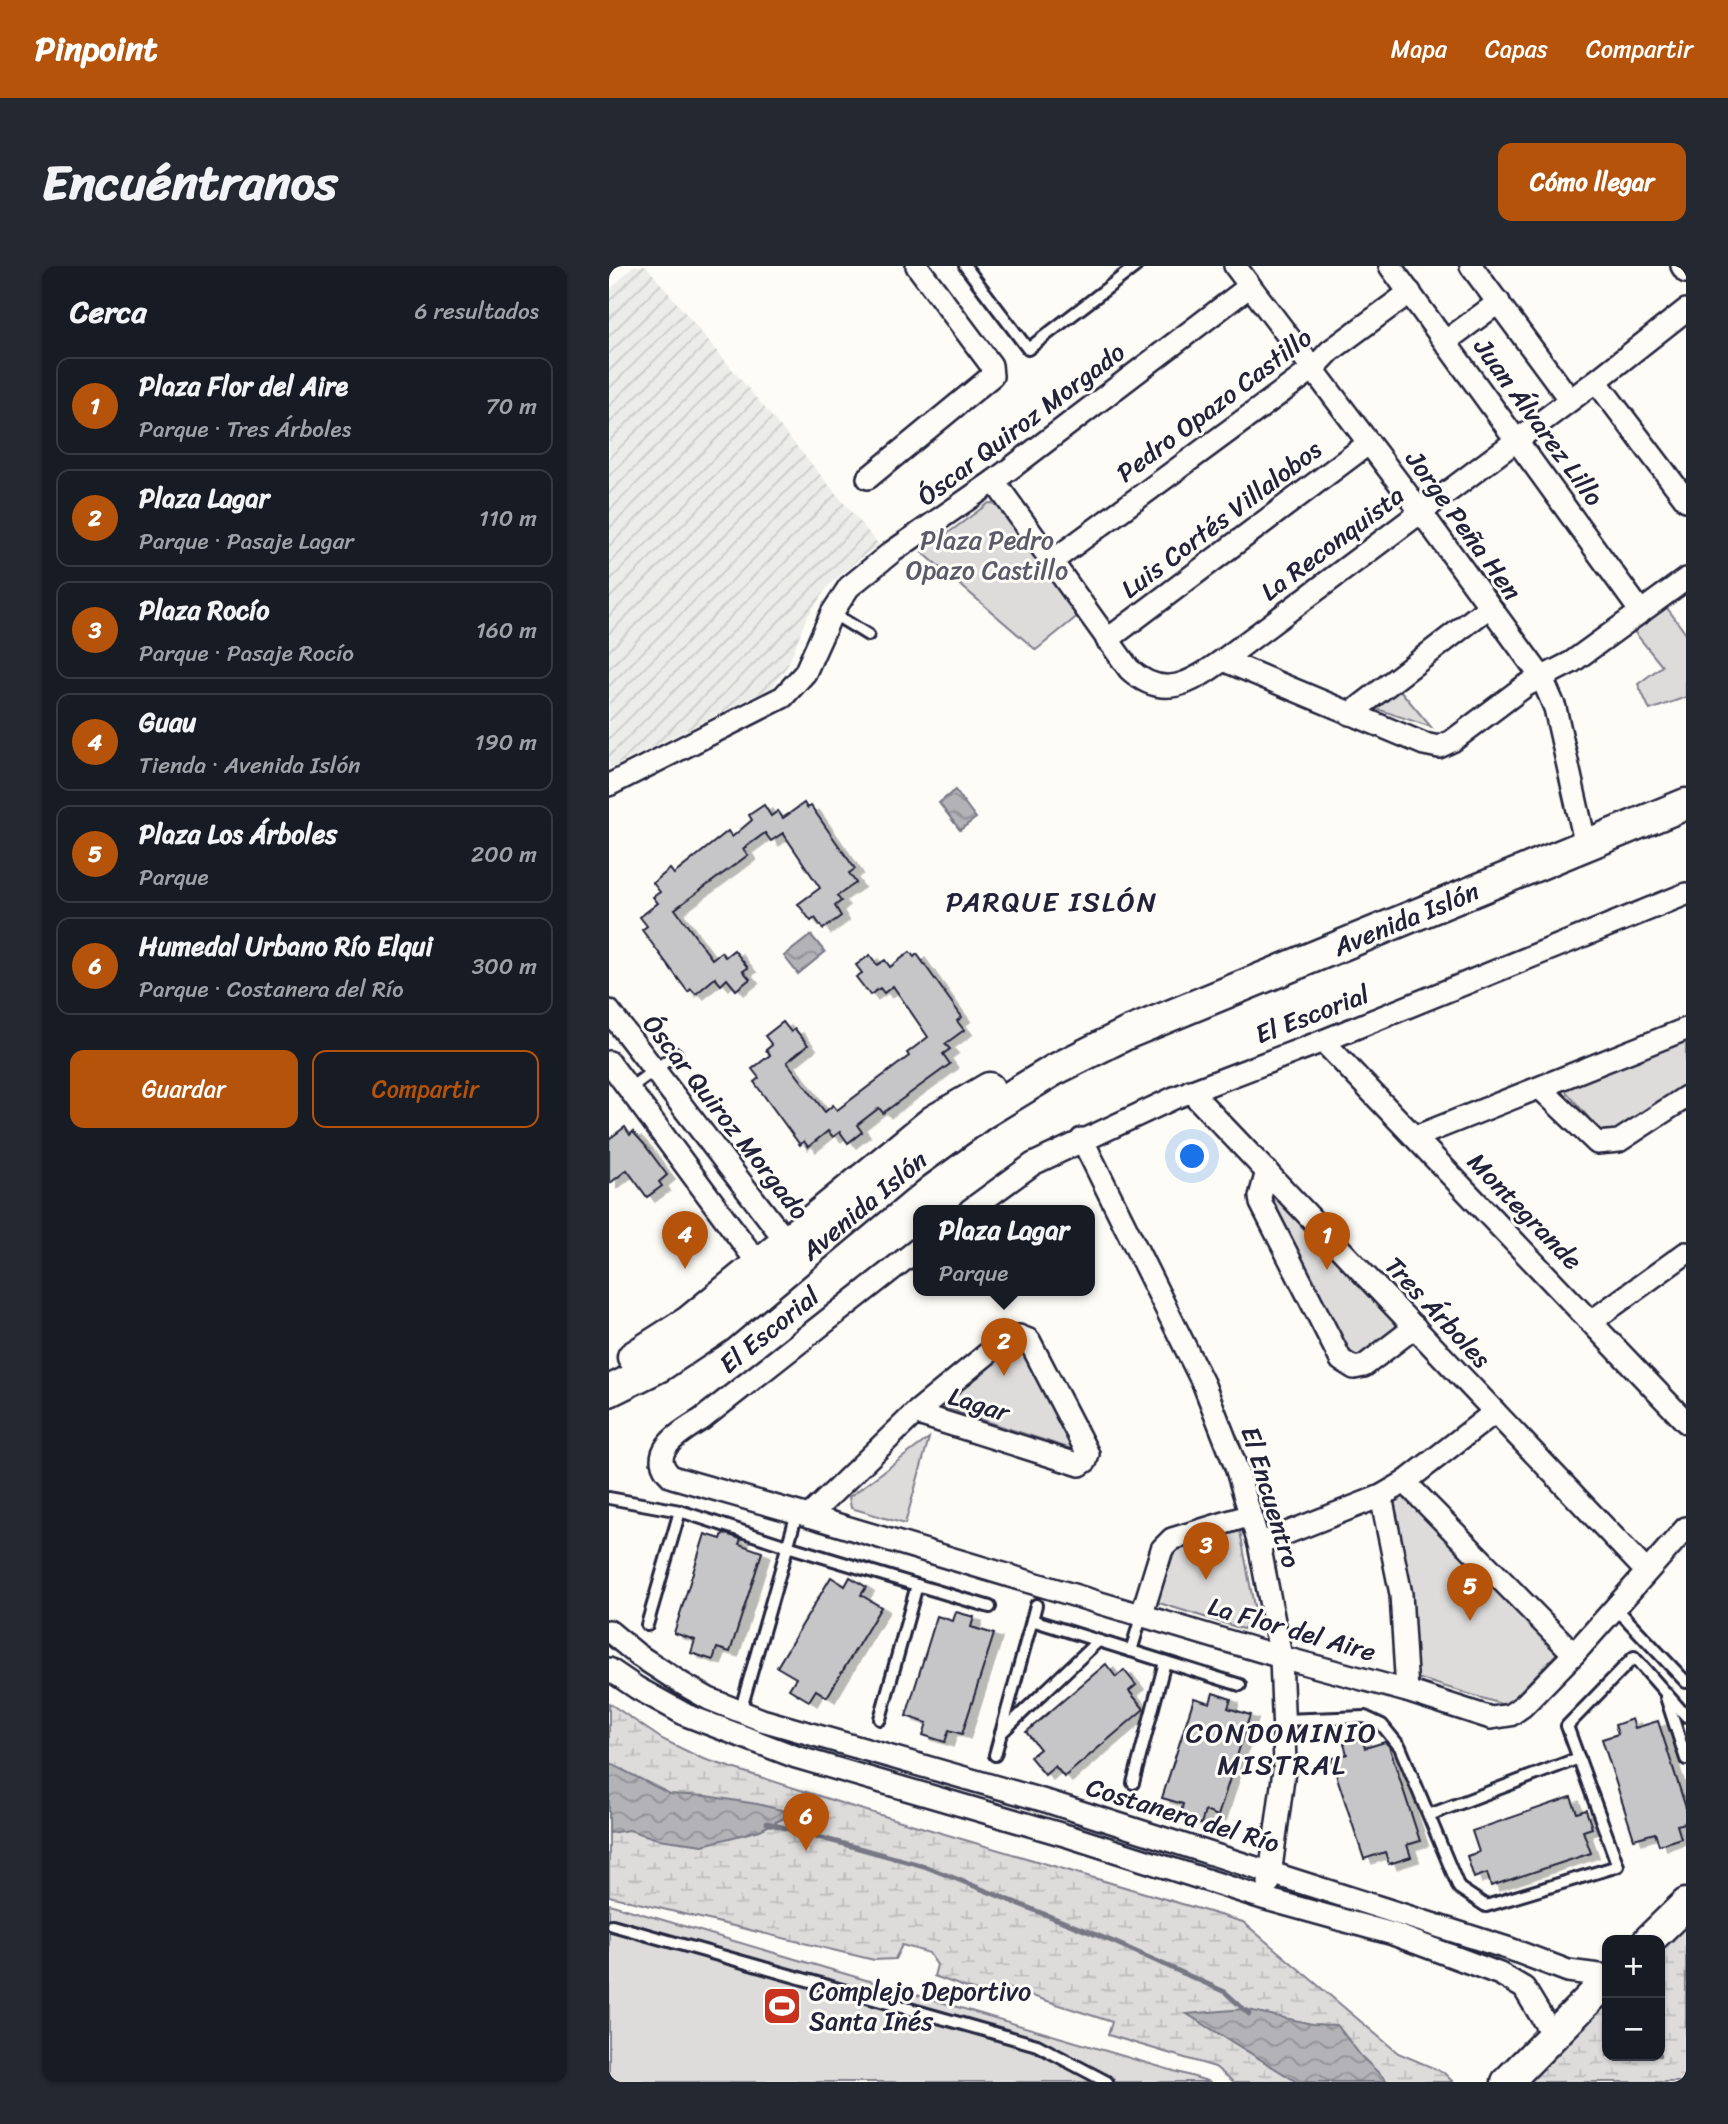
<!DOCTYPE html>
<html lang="es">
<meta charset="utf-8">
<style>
:root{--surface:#171b24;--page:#242831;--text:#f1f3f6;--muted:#9ea1a6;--line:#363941;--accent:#b45309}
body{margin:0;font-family:Sriracha,sans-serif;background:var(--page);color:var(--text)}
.controls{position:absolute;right:21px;bottom:21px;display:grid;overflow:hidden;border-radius:14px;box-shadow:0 2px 5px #0004}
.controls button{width:63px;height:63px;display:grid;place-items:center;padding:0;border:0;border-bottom:2px solid var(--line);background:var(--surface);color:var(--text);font:35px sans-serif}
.you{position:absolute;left:584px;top:891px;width:24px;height:24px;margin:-18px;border:5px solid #fff;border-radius:50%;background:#1a73e8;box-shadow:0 0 0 10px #1a73e833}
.badge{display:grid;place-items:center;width:46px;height:46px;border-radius:50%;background:var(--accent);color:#fff;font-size:23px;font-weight:700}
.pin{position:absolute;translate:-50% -58px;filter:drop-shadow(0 2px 4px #0008)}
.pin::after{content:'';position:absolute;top:37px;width:24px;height:21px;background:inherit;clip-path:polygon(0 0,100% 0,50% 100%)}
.popup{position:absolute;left:304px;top:939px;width:182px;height:91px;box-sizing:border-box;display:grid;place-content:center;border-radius:14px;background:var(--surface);filter:drop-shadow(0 2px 5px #0005);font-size:23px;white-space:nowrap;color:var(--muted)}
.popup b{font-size:26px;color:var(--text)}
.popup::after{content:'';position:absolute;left:50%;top:100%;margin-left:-14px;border:14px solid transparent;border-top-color:var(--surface)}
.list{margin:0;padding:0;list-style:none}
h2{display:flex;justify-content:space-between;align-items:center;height:91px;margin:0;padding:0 28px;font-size:30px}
h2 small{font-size:23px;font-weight:400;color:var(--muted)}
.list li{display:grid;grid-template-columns:46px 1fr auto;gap:21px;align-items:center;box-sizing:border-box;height:98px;margin:0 14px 14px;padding:0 14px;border:2px solid var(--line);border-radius:14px}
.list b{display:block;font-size:26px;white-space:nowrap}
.list p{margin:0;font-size:23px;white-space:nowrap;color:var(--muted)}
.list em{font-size:23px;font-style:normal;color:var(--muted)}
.actions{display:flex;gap:14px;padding:21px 28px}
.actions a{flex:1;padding:16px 0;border:2px solid var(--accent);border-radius:14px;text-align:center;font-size:24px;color:var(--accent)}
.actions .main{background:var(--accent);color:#fff}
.map{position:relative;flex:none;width:1077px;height:1816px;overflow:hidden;border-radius:14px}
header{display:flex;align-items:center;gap:42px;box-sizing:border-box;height:98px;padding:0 35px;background:var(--accent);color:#fff}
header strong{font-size:33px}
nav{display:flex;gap:38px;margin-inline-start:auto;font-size:24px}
.intro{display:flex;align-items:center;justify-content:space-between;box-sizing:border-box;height:168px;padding:0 42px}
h1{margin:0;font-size:49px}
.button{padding:18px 32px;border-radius:14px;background:var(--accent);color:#fff;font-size:24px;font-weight:700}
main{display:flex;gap:42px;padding:0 42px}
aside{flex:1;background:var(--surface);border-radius:14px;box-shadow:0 2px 5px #0004}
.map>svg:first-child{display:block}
.industrial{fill:url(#industrial-furrows)}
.wetland{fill:url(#wetland-marsh);stroke:#807f8b;stroke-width:2}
.park{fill:#dddcdb;stroke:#807f8b;stroke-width:2}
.water{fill:url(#water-waves);stroke:#787885;stroke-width:2}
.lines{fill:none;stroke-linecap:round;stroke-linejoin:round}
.stream{stroke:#787885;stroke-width:5}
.building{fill:#c6c6c8;stroke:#22223b;stroke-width:2;filter:url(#shadow)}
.lane-casing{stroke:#22223b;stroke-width:16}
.street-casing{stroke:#22223b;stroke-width:26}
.secondary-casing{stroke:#22223b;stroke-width:35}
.lane{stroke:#fdfcf7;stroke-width:10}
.street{stroke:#fdfcf7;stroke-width:21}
.secondary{stroke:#fdfcf7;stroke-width:30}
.labels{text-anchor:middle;stroke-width:6;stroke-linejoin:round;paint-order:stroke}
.street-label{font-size:26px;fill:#22223b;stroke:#fdfcf7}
.park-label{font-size:26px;fill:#5a5a6b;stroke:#fdfcf7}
.poi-label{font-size:26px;fill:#22223b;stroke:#fdfcf7;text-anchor:start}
.neighbourhood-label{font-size:28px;letter-spacing:2px;fill:#22223b;stroke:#fdfcf7}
</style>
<header>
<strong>Pinpoint</strong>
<nav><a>Mapa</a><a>Capas</a><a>Compartir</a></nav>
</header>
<div class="intro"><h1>Encuéntranos</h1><a class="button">Cómo llegar</a></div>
<main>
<aside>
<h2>Cerca<small>6 resultados</small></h2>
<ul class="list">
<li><span class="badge">1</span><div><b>Plaza Flor del Aire</b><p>Parque · Tres Árboles</p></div><em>70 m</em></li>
<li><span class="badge">2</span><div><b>Plaza Lagar</b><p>Parque · Pasaje Lagar</p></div><em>110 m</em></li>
<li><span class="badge">3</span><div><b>Plaza Rocío</b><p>Parque · Pasaje Rocío</p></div><em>160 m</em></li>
<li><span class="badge">4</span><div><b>Guau</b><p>Tienda · Avenida Islón</p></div><em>190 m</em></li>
<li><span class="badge">5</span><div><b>Plaza Los Árboles</b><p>Parque</p></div><em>200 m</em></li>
<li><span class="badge">6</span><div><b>Humedal Urbano Río Elqui</b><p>Parque · Costanera del Río</p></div><em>300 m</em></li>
</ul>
<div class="actions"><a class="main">Guardar</a><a>Compartir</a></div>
</aside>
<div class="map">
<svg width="1077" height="1816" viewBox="0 0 1077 1816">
<defs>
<pattern id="industrial-furrows" width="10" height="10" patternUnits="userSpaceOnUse" patternTransform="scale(1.75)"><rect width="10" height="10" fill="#ecece9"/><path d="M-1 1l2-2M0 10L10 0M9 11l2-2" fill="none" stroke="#cacac9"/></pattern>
<pattern id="wetland-marsh" width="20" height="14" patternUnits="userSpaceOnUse" patternTransform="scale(1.75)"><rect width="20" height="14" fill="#dddcdb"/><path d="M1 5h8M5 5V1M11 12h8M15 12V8" fill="none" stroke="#bdbcbd"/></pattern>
<pattern id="water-waves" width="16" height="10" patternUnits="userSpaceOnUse" patternTransform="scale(1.75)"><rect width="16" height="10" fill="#b2b2b7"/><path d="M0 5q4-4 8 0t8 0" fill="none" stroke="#909096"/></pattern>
<filter id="shadow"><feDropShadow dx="8" dy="4.5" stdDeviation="0" flood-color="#0004"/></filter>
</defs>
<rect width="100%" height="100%" fill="#fdfcf7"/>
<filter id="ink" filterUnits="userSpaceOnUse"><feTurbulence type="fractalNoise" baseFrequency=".0143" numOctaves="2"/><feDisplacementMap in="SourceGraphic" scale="14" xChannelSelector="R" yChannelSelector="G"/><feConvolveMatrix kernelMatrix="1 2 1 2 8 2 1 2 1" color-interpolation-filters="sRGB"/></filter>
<g filter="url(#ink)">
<!-- industrial -->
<path class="industrial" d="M24,0H37L270,279L252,291L219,320L197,353L179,399L163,421L0,503V25Z"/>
<!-- wetland -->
<g class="wetland">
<path d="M0,1437L53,1473L92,1492L241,1540L634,1656L789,1787L834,1806L844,1816H625L606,1801L499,1769L503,1756L398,1722L394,1735L325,1710L328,1699L320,1687L293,1679L286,1693L265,1694L0,1630Z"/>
<path d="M1077,1658V1816H917L998,1732V1790H1051V1679Z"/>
</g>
<!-- park -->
<g class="park">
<path d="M380,237L391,238L471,348L427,384L313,286Z"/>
<path d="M1056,339L1077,368V431L1041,444L1029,418L1053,400L1023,363Z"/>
<path d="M791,424L822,461L765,442Z"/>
<path d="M1077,773V821L996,871L954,822Z"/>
<path d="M664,925L789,1057L790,1063L752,1092L740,1091L662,937Z"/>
<path d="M398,1079L412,1081L464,1179L462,1183L328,1139Z"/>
<path d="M320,1172L296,1258L242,1242L240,1231Z"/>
<path d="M797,1229L951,1384L900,1437L892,1438L805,1411L783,1236Z"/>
<path d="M631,1265L647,1351L634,1363L547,1336L567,1283L574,1279Z"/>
<path d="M0,1638L602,1816H0Z"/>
</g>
<!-- water -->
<g class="water">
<path d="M346,524L367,552L351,564L330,537Z"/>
<path d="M202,669L216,686L189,708L175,690Z"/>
<path d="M0,1497L61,1528L97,1530L148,1538L185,1547L151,1564L94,1579L49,1573L20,1564L0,1567Z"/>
<path d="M635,1743L703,1758L728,1759L752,1790L779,1816H688L578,1748Z"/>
</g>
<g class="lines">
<!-- stream -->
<path class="stream" d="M158,1557L315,1600L505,1676L616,1726L640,1748"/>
</g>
<!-- building -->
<g class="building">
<path d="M195,537L198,542L202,540L246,603L240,607L247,617L228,630L232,635L226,640L232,650L214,663L206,652L202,655L189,638L211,622L174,567L162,575L156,567L134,583L139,589L66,643L103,693L112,686L116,691L125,684L139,702L134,705L141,713L127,724L118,713L112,719L106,712L87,728L82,723L79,726L33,664L38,660L31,651L49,637L44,631L51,626L44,617L61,603L65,608L119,565L123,571L143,554L140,549L155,539L162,550L169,545L174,552Z"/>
<path d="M301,686L305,691L308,688L353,751L348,755L355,764L336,778L341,783L334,788L341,798L274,847L270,842L248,859L253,866L239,877L231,866L224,871L219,865L199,881L195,875L191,879L145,816L150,812L143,803L161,789L157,784L163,779L156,770L174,756L182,766L186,763L199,779L178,796L216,846L224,839L228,844L300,790L298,787L319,771L284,720L275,727L271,722L261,729L247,711L253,707L247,699L261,689L268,699L276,694L281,701Z"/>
<path d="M16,861L21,869L24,866L35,878L58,909L50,916L53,920L38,931L18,904L0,918V873Z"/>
<path d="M114,1267L132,1273L130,1278L153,1286L121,1386L108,1382L104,1394L82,1387L86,1374L65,1367L96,1268L112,1273Z"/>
<path d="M222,1311L236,1320L241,1311L257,1321L252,1329L272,1341L218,1431L207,1424L200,1435L180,1423L187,1412L168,1401Z"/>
<path d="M347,1346L365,1351L362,1361L385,1368L353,1468L340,1464L336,1476L314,1469L318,1457L297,1450L328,1350L344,1355Z"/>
<path d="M497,1398L507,1411L515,1404L527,1419L520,1425L535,1443L455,1511L446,1500L436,1509L421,1491L431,1483L417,1466Z"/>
<path d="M604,1427L622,1433L619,1442L641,1449L609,1550L596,1545L592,1558L571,1551L574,1538L553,1532L585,1432L601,1437Z"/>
<path d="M1023,1453L1026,1462L1049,1455L1077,1542V1557L1068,1559L1072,1572L1050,1579L1046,1567L1025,1573L993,1473L1009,1468L1006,1459Z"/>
<path d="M753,1473L756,1482L776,1476L780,1480L811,1575L798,1579L802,1591L780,1598L776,1586L755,1593L722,1493L738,1488L735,1478Z"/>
<path d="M962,1531L968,1547L977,1544L983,1562L974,1565L982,1587L882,1620L878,1607L865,1612L858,1590L870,1586L863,1565Z"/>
</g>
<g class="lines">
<defs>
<g id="lane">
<path d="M356,0L419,83L527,0"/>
<path d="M223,347L259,369"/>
<path d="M21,822L67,788"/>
<path d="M0,1232L71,1245L178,1280L381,1341"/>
<path d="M1006,1341L1077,1416"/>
<path d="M423,1354L427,1339"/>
<path d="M38,1359L71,1245"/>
<path d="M522,1385L533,1348"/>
<path d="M1057,1431L1077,1493"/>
<path d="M131,1446L188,1247"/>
<path d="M271,1453L308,1319"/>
<path d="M674,1454L756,1451L773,1459L791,1481L850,1622L877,1640L1009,1600L958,1460L1025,1391L1077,1450"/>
<path d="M392,1467L489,1375"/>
<path d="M386,1489L423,1354L631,1419"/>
<path d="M524,1517L556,1396"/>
<path d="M820,1549L970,1492"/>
<path d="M3,1659L428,1779L498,1816"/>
</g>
<g id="street">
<path d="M626,0L812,246L933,412L946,442L977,580"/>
<path d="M781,0L1032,346"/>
<path d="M862,0L961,134"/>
<path d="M1073,0L1077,6"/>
<path d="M837,75L890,36"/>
<path d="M987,115L1077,234"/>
<path d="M259,212L383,110L382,99L308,0"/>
<path d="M385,215L520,403C554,435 582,417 614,394L987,115L1077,44"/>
<path d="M442,296L704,103L721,85L801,26"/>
<path d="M498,374L760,177"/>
<path d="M614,394L815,478L830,481L843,475L916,420L963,396L1077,313"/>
<path d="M741,448L880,341"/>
<path d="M0,519L174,431L196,407L223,347L240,321L283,286L385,215L641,20"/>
<path d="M0,745L184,984"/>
<path d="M714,775L1077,1156"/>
<path d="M0,796L157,1008"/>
<path d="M931,822L988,877L1010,875L1077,831"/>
<path d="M581,825L1037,1305"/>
<path d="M806,871L1077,763"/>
<path d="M473,873L595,1119L627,1201L650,1278L672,1391L676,1497L660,1617"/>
<path d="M658,905L651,931L652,937L732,1094L745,1102L755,1100L806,1061"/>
<path d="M361,944L424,898L565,832L714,775L1077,628"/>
<path d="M309,983L93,1153C73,1166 35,1186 63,1211L200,1250L672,1391L798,1425L882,1452L901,1449L914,1440L965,1388L1077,1262"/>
<path d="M983,1055L1077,987"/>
<path d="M796,1216L965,1388"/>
<path d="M772,1230L792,1328L798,1425"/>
<path d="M200,1250L306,1147L400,1070H410L420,1074L479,1188L477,1195L471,1199L306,1147"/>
<path d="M650,1278L772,1230L796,1216L886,1146"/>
<path d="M533,1348L553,1283L563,1273L642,1249"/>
<path d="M0,1365L29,1389L72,1417L100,1433L153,1454L440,1536L901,1683L959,1705L998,1710"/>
<path d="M0,1403L28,1422L77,1449L187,1491L462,1571L657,1633L784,1668L891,1708L915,1722L944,1770"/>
</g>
<g id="secondary">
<path d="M24,1091L79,1056L324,855L380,822"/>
<path id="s1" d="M0,1125L51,1100L108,1062L303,899L373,848L445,804L519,767L1077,538"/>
<path d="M1040,1674L1077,1638"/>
<path d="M898,1816L998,1715"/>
</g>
</defs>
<!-- lane casing -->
<use href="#lane" class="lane-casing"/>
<!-- street casing -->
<use href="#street" class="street-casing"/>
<!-- secondary casing -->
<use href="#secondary" class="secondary-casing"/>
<!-- lane -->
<use href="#lane" class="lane"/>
<!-- street -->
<use href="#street" class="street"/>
<!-- secondary -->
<use href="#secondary" class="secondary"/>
</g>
</g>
<!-- icons -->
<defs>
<symbol id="stadium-square" viewBox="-11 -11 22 22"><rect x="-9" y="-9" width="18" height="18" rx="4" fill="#c8321e" stroke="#fdfcf7"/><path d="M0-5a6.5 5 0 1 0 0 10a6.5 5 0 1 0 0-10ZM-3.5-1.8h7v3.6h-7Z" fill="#fff"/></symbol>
</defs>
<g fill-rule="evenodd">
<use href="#stadium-square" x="151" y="1718" width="44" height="44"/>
</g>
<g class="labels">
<!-- street labels -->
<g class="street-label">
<text transform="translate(605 139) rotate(-37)" y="9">Pedro Opazo Castillo</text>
<text transform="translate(930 156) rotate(54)" y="9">Juan Álvarez Lillo</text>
<text transform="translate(412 158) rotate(-37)" y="9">Óscar Quiroz Morgado</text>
<text transform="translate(612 253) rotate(-37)" y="9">Luis Cortés Villalobos</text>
<text transform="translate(855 259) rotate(54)" y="9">Jorge Peña Hen</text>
<text transform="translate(723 277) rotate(-37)" y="9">La Reconquista</text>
<text dy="9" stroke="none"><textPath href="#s1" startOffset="934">Avenida Islón</textPath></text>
<text transform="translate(703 748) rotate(-21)" y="9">El Escorial</text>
<text transform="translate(117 851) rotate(52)" y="9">Óscar Quiroz Morgado</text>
<text dy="9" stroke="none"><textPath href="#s1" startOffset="317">Avenida Islón</textPath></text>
<text transform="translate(916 945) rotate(46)" y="9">Montegrande</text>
<text transform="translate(829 1046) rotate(47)" y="9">Tres Árboles</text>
<text transform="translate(160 1064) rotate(-39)" y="9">El Escorial</text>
<text transform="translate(370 1138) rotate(17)" y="9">Lagar</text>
<text transform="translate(662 1231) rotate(73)" y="9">El Encuentro</text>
<text transform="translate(683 1363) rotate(16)" y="9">La Flor del Aire</text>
<text transform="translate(574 1549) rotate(17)" y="9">Costanera del Río</text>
</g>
<!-- park labels -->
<g class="park-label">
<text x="378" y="283">Plaza Pedro<tspan x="378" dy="30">Opazo Castillo</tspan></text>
</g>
<!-- poi labels -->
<g class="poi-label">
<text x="200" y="1734">Complejo Deportivo<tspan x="200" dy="30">Santa Inés</tspan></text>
</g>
<!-- neighbourhood labels -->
<g class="neighbourhood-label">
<text x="443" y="645">PARQUE ISLÓN</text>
<text x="673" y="1476">CONDOMINIO<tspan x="673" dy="32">MISTRAL</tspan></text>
</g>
</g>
</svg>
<div class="controls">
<button>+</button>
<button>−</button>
</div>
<div class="you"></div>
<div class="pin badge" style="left:718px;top:1004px">1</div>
<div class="pin badge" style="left:395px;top:1110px">2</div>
<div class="popup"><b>Plaza Lagar</b>Parque</div>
<div class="pin badge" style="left:597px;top:1314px">3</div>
<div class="pin badge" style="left:76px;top:1003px">4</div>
<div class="pin badge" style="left:861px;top:1355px">5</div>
<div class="pin badge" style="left:197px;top:1585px">6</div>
</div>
</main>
